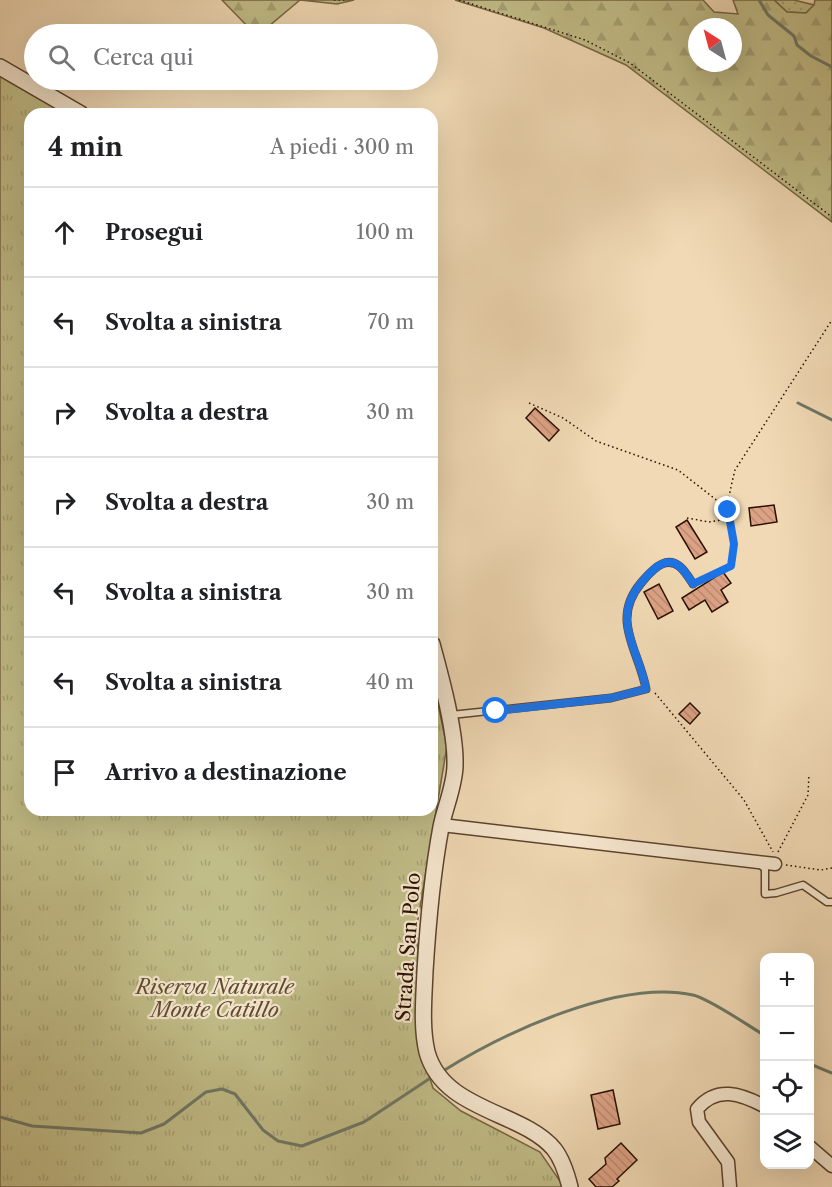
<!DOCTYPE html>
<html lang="it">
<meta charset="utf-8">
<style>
:root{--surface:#fff;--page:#f6f6f6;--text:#202124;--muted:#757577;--line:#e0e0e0}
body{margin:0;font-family:"Libre Caslon Text",serif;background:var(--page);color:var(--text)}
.controls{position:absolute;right:18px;bottom:18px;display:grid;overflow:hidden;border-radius:12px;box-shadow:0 6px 24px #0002}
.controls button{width:54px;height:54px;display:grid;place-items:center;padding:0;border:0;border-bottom:2px solid var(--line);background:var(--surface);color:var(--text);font:30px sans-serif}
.compass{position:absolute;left:688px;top:18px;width:54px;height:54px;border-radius:50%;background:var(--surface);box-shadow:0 6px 24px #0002;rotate:324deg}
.stop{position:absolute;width:18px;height:18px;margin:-14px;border:4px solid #1a73e8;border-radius:50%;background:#fff}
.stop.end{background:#1a73e8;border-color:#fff;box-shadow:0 2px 6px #0008}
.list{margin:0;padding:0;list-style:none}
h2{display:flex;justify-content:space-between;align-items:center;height:78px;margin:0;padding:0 24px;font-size:26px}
h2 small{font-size:20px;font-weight:400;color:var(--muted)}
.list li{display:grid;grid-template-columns:39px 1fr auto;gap:18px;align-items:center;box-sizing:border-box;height:90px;padding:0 24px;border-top:2px solid var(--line)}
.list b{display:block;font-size:22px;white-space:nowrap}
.list em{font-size:20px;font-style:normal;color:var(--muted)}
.icon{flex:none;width:33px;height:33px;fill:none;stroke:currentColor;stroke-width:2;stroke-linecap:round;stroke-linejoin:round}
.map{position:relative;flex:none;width:832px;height:1187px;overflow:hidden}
.search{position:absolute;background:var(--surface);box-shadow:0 6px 24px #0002;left:24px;top:24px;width:414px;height:66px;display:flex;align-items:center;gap:15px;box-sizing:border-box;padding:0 21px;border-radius:33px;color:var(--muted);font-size:22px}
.panel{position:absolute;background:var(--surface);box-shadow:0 6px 24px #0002;left:24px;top:108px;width:414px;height:708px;border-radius:18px}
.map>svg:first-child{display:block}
.grass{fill:url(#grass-dots);stroke:#766644;stroke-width:1.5}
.forest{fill:url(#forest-firs);stroke:#766644;stroke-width:1.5;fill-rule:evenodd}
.park{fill:url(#park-tufts);stroke:#766644;stroke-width:1.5}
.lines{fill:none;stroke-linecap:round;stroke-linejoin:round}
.stream{stroke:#6e7765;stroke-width:3}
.building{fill:url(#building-back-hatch);stroke:#2b1000;stroke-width:1.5}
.service-casing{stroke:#5c422d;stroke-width:9}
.minor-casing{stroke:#5c422d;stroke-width:15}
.tertiary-casing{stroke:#5c422d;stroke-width:18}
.path{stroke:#2b1000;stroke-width:1.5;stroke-dasharray:1.5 3;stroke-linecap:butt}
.service{stroke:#f5e6ce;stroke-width:6}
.minor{stroke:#f5e6ce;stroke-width:12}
.tertiary{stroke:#f5e6ce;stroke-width:15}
.route{stroke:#1a73e8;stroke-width:8}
.labels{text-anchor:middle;stroke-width:4.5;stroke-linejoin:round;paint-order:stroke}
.street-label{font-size:20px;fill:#2b1000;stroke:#f5e6ce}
.park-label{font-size:20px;font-style:italic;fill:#604d30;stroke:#f5e6ce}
</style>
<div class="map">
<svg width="832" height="1187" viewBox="0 0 832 1187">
<defs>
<pattern id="grass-dots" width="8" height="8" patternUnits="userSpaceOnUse" patternTransform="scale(1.5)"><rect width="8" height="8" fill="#c1bd88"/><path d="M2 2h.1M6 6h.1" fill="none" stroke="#a6a174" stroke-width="1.8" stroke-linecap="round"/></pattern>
<pattern id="forest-firs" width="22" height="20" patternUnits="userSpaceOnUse" patternTransform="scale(1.5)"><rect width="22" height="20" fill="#c1bd88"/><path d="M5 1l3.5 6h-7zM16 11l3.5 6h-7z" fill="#a6a174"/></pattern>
<pattern id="park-tufts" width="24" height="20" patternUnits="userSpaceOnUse" patternTransform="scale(1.5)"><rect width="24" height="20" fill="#c1bd88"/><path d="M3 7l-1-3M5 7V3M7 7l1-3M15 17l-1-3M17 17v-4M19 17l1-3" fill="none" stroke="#a6a174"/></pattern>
<pattern id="building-back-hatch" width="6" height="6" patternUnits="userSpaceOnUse" patternTransform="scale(1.5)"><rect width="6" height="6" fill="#dca285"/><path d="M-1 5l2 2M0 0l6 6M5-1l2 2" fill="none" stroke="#bd8a71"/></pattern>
</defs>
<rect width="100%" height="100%" fill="#f0d9b4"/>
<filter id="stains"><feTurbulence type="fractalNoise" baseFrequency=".00333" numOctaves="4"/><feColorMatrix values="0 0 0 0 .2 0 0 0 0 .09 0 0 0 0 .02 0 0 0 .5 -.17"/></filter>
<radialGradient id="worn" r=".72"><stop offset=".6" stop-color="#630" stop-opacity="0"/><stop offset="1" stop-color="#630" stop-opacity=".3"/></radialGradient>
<!-- grass -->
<path class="grass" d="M774,0H794L814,5L806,13L787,12Z"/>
<!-- forest -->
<g class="forest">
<path d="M222,0H354L337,4L300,0L269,26L251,30Z"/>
<path d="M455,0H703L714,12L738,14L733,0H774L787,12L806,13L814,5L815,0H832V222L626,65L544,28ZM697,27H733V63H697Z"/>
</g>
<!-- park -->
<path class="park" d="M0,74L66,114H30V810H432V677L447,746L417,925L419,1045L433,1088L461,1111L540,1152L564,1187H0Z"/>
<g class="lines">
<!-- stream -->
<g class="stream">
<path d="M759,0L768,15L794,36L797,45L811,56L832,67"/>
<path d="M798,403L832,420"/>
<path d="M810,1064L832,1073"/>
<path d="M443,1071C505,1032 619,979 693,995C710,999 747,1025 764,1035"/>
<path d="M0,1117L32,1126L141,1133L164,1124L206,1092L222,1089L235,1094L263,1130L278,1141L302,1146L364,1122L432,1077"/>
</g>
</g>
<!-- building -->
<g class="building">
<path d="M535,408L559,430L549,441L526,418Z"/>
<path d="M774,505L777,522L751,526L749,508Z"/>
<path d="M687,520L707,552L695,559L676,527Z"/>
<path d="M723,572L731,583L721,590L728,602L712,612L705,600L689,610L682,598Z"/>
<path d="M659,584L673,611L658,619L644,592Z"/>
<path d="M690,703L700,713L690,724L679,714Z"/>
<path d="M613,1090L620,1124L598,1129L591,1095Z"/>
<path d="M621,1143L637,1160L617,1179L619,1181L612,1187H596L589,1179L606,1164L605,1158Z"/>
</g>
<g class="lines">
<defs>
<g id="service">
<path d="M451,715L611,698L646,689C639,650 610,620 641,583C647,576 653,568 662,564C677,557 686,573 693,584"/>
<path d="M759,863L765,869V894L776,893L803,885L827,902H832"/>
</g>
<g id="minor">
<path d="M442,825L775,864"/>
<path d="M810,1147L832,1166"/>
<path d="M730,1187L728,1162L699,1122L697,1109C717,1085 741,1094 764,1106"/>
</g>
<g id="tertiary">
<path d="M0,67L81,114"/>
<path d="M432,644C441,677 456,732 455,765C455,785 445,807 441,827C432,875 428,922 425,971C424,997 421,1027 427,1052C443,1111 522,1111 554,1149C562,1159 567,1175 570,1187"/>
</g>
</defs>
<!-- service casing -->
<use href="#service" class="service-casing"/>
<!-- minor casing -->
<use href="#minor" class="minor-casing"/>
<!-- tertiary casing -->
<use href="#tertiary" class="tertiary-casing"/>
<!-- path -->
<g class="path">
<path d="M334,0H345"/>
<path d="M459,0L585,40L630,63L832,217"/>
<path d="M529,403L563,418L596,441L678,470L728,509"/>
<path d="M687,518L709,522L727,519"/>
<path d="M700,581L731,566C734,542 730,539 728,518C727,502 731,486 735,470L832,320"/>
<path d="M655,693L744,800L773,852"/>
<path d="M778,852L808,795L809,774"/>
<path d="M786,865L821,870L832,868"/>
</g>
<!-- service -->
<use href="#service" class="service"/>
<!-- minor -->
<use href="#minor" class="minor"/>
<!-- tertiary -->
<use href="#tertiary" class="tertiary"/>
</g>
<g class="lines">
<!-- route -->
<path class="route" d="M496,711L611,698L646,689C639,649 610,620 641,583C647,576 653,568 662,564C677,557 686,573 693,584L731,566L734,544L728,510"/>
</g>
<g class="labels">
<!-- street labels -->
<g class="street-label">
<text transform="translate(408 947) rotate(-86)" y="7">Strada San Polo</text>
</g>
<!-- park labels -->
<g class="park-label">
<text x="215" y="994">Riserva Naturale<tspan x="215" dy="23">Monte Catillo</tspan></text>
</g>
</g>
<rect width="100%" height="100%" filter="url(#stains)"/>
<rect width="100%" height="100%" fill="url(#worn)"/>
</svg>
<div class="controls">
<button>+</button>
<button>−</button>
<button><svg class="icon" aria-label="locate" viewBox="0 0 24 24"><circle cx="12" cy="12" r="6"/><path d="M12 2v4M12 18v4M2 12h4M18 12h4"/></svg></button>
<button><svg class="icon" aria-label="layers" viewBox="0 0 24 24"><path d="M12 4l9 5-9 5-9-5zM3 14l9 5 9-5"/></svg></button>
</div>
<svg class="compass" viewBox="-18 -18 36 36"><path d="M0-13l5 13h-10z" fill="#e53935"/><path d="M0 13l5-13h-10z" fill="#757577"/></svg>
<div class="stop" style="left:496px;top:711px"></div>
<div class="stop end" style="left:728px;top:510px"></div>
<div class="search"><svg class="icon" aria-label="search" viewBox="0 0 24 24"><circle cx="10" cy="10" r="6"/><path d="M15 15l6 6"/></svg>Cerca qui</div>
<section class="panel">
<h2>4 min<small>A piedi · 300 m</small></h2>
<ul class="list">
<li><svg class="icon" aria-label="ahead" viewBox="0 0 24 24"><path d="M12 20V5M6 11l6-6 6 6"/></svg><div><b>Prosegui</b></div><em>100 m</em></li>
<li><svg class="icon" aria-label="left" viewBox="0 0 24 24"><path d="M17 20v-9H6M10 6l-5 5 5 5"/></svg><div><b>Svolta a sinistra</b></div><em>70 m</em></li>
<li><svg class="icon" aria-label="right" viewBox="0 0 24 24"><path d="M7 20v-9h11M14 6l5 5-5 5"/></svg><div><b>Svolta a destra</b></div><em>30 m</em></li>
<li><svg class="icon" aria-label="right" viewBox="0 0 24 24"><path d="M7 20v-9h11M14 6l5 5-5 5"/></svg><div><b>Svolta a destra</b></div><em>30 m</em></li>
<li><svg class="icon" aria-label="left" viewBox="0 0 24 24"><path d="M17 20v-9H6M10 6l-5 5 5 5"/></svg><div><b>Svolta a sinistra</b></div><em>30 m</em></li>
<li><svg class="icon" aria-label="left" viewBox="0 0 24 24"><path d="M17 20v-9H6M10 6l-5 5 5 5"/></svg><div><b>Svolta a sinistra</b></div><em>40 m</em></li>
<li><svg class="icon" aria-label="arrive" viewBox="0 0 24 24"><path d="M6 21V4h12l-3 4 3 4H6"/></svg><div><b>Arrivo a destinazione</b></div></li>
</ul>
</section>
</div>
